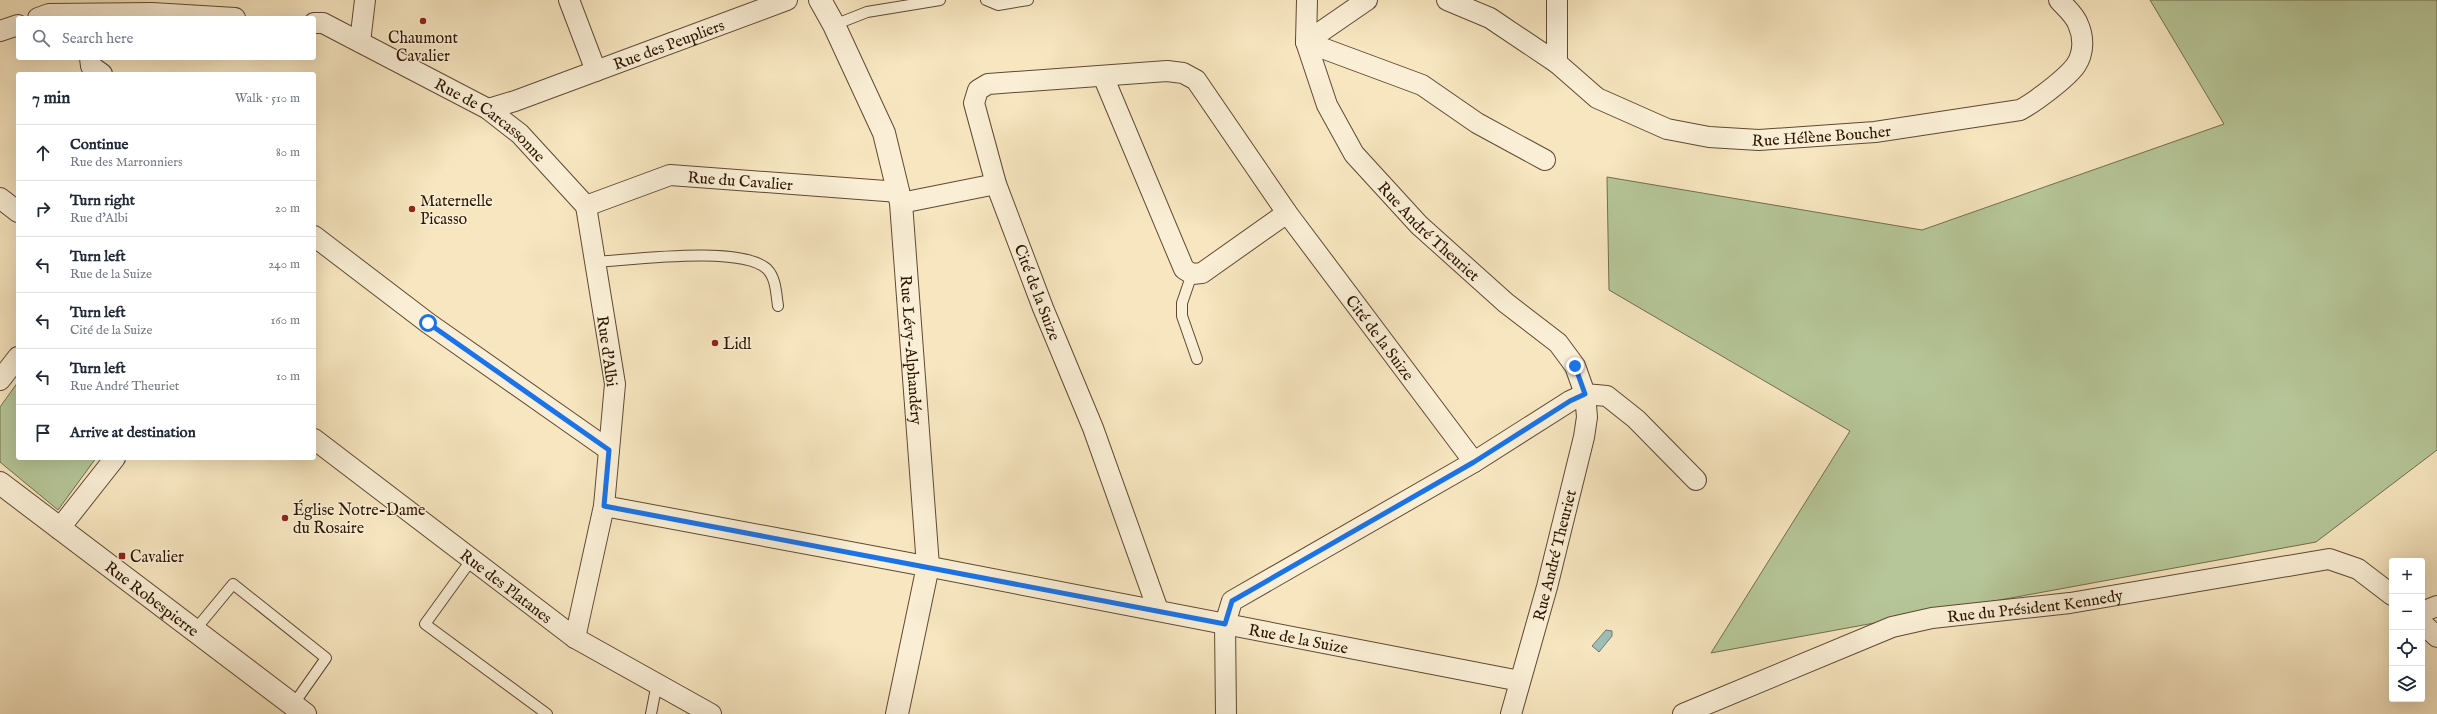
<!DOCTYPE html>
<meta charset="utf-8">
<style>
:root{--surface:#fff;--page:#f6f6f7;--text:#1f2937;--muted:#747a83;--line:#e0e1e3}
body{margin:0;font-family:"IM FELL English",serif;background:var(--page);color:var(--text)}
.controls{position:absolute;right:12px;bottom:12px;display:grid;overflow:hidden;border-radius:4px;box-shadow:0 4px 16px #0002}
.controls button{width:36px;height:36px;display:grid;place-items:center;padding:0;border:0;border-bottom:1px solid var(--line);background:var(--surface);color:var(--text);font:20px sans-serif}
.stop{position:absolute;width:12px;height:12px;margin:-9px;border:3px solid #1a73e8;border-radius:50%;background:#fff}
.stop.end{background:#1a73e8;border-color:#fff;box-shadow:0 1px 4px #0008}
.list{margin:0;padding:0;list-style:none}
h2{display:flex;justify-content:space-between;align-items:center;height:52px;margin:0;padding:0 16px;font-size:17px}
h2 small{font-size:13px;font-weight:400;color:var(--muted)}
.list li{display:grid;grid-template-columns:26px 1fr auto;gap:12px;align-items:center;box-sizing:border-box;height:56px;padding:0 16px;border-top:1px solid var(--line)}
.list b{display:block;font-size:15px;white-space:nowrap}
.list p{margin:0;font-size:13px;white-space:nowrap;color:var(--muted)}
.list em{font-size:13px;font-style:normal;color:var(--muted)}
.icon{flex:none;width:22px;height:22px;fill:none;stroke:currentColor;stroke-width:2;stroke-linecap:round;stroke-linejoin:round}
.map{position:relative;flex:none;width:2437px;height:714px;overflow:hidden}
.search{position:absolute;background:var(--surface);box-shadow:0 4px 16px #0002;left:16px;top:16px;width:300px;height:44px;display:flex;align-items:center;gap:10px;box-sizing:border-box;padding:0 14px;border-radius:4px;color:var(--muted);font-size:15px}
.panel{position:absolute;background:var(--surface);box-shadow:0 4px 16px #0002;left:16px;top:72px;width:300px;height:388px;border-radius:4px}
.map>svg:first-child{display:block}
.green{fill:#b6c698;stroke:#716e4d}
.water{fill:#9ebeb7;stroke:#707a6f}
.lines{fill:none;stroke-linecap:round;stroke-linejoin:round}
.service-casing{stroke:#5f4932;stroke-width:12}
.minor-casing{stroke:#5f4932;stroke-width:22}
.tertiary-casing{stroke:#5f4932;stroke-width:24}
.service{stroke:#faefd6;stroke-width:10}
.minor{stroke:#faefd6;stroke-width:20}
.tertiary{stroke:#faefd6;stroke-width:22}
.route{stroke:#1a73e8;stroke-width:5}
.poi-dot{fill:#8f2418;stroke:#faefd6;stroke-width:1.5}
.labels{text-anchor:middle;stroke-width:3;stroke-linejoin:round;paint-order:stroke}
.poi-label{font-size:16px;fill:#2c1502;stroke:#faefd6;text-anchor:start}
.street-label{font-size:16px;fill:#2c1502;stroke:#faefd6}
</style>
<div class="map">
<svg width="2437" height="714" viewBox="0 0 2437 714">
<rect width="100%" height="100%" fill="#f7e6c0"/>
<filter id="stains"><feTurbulence type="fractalNoise" baseFrequency=".005" numOctaves="4"/><feColorMatrix values="0 0 0 0 .2 0 0 0 0 .09 0 0 0 0 .02 0 0 0 .5 -.17"/></filter>
<radialGradient id="worn" r=".72"><stop offset=".6" stop-color="#630" stop-opacity="0"/><stop offset="1" stop-color="#630" stop-opacity=".3"/></radialGradient>
<!-- green -->
<g class="green">
<path d="M2150,0H2437V450L2316,542L1711,653L1850,431L1609,290L1607,177L1922,230L2224,124Z"/>
<path d="M18,382V458H96L58,510L0,462V407Z"/>
</g>
<!-- water -->
<path class="water" d="M1606,630L1612,631V636L1599,652L1592,646Z"/>
<g class="lines">
<defs>
<g id="service">
<path d="M986,0L998,5L1028,0"/>
<path d="M834,25L867,12L940,0"/>
<path d="M595,262C632,260 741,245 767,269C776,278 776,293 778,306"/>
<path d="M1192,274L1182,303V316L1197,359"/>
<path d="M472,559L425,624L547,714"/>
<path d="M195,630L233,584L326,658L293,705"/>
<path d="M651,714L657,683"/>
</g>
<g id="minor">
<path d="M569,0L596,71"/>
<path id="s1" d="M1307,0L1306,42L1327,105L1354,154L1419,225L1506,303L1558,343L1575,366L1585,394L1607,396L1636,419L1696,480"/>
<path d="M1447,0L1490,18L1557,63"/>
<path id="s2" d="M1557,0V63L1597,98L1667,129L1709,137L1759,140L1875,132L2020,110C2035,102 2067,78 2076,65C2084,53 2084,37 2078,24C2075,15 2065,7 2059,0"/>
<path d="M38,18L49,14L152,13L235,18"/>
<path id="s3" d="M314,23H323L488,109L520,134L586,206"/>
<path d="M0,31L18,25"/>
<path d="M360,42L365,0"/>
<path d="M1306,42L1422,85L1477,123L1545,160"/>
<path d="M1306,42L1367,0"/>
<path d="M90,58L91,66L102,74"/>
<path d="M1103,76L1184,269L1192,274L1202,273L1287,213"/>
<path id="s4" d="M488,109L515,101L787,0"/>
<path d="M0,198L18,212"/>
<path d="M901,203L996,184"/>
<path id="s5" d="M586,206L670,175L899,192"/>
<path d="M314,236L428,323L609,450"/>
<path d="M0,380L18,357"/>
<path id="s6" d="M314,439L575,638L711,714"/>
<path id="s7" d="M604,506L936,568L1520,681"/>
<path d="M59,529L115,458"/>
<path id="s8" d="M1158,610L1093,428L1043,308L996,184L974,103L978,90L988,84L1167,71L1183,73L1196,80L1287,213L1474,462"/>
<path d="M2422,612L2437,606"/>
<path d="M2422,623L2437,637"/>
<path d="M575,638L604,506L615,384L586,206"/>
<path d="M1226,714L1225,624L1232,601L1474,462L1570,401L1585,394L1587,417L1584,437L1547,587L1511,714"/>
<path id="s9" d="M1683,714L1892,627L1932,618L2070,603L2329,559L2358,569L2392,595"/>
</g>
<g id="tertiary">
<path id="s10" d="M820,0L834,25L884,133L901,203L928,566L897,714"/>
<path id="s11" d="M0,483L305,714"/>
</g>
</defs>
<!-- service casing -->
<use href="#service" class="service-casing"/>
<!-- minor casing -->
<use href="#minor" class="minor-casing"/>
<!-- tertiary casing -->
<use href="#tertiary" class="tertiary-casing"/>
<!-- service -->
<use href="#service" class="service"/>
<!-- minor -->
<use href="#minor" class="minor"/>
<!-- tertiary -->
<use href="#tertiary" class="tertiary"/>
</g>
<g class="lines">
<!-- route -->
<path class="route" d="M428,323L609,450L604,506L1225,624L1232,601L1474,462L1570,401L1585,394L1575,366"/>
</g>
<!-- markers -->
<g class="poi-dot">
<circle cx="423" cy="21" r="4"/>
<circle cx="412" cy="209" r="4"/>
<circle cx="715" cy="343" r="4"/>
<circle cx="285" cy="518" r="4"/>
<rect x="118" y="552" width="8" height="8" rx="2"/>
</g>
<g class="labels">
<!-- poi labels -->
<g class="poi-label">
<text x="423" y="43" text-anchor="middle">Chaumont<tspan x="423" dy="18">Cavalier</tspan></text>
<text x="420" y="206">Maternelle<tspan x="420" dy="18">Picasso</tspan></text>
<text x="723" y="349">Lidl</text>
<text x="293" y="515">Église Notre-Dame<tspan x="293" dy="18">du Rosaire</tspan></text>
<text x="130" y="562">Cavalier</text>
</g>
<!-- street labels -->
<g class="street-label">
<text dy="6" stroke="none"><textPath href="#s4" startOffset="192">Rue des Peupliers</textPath></text>
<text dy="6" stroke="none"><textPath href="#s3" startOffset="203">Rue de Carcassonne</textPath></text>
<text dy="6" stroke="none"><textPath href="#s2" startOffset="348">Rue Hélène Boucher</textPath></text>
<text dy="6" stroke="none"><textPath href="#s5" startOffset="160">Rue du Cavalier</textPath></text>
<text dy="6" stroke="none"><textPath href="#s1" startOffset="272">Rue André Theuriet</textPath></text>
<text transform="translate(1038 292) rotate(69)" y="6">Cité de la Suize</text>
<text dy="6" stroke="none"><textPath href="#s8" startOffset="1092">Cité de la Suize</textPath></text>
<text dy="6" stroke="none"><textPath href="#s10" startOffset="367">Rue Lévy-Alphandéry</textPath></text>
<text transform="translate(608 351) rotate(82)" y="6">Rue d'Albi</text>
<text transform="translate(1554 555) rotate(-76)" y="6">Rue André Theuriet</text>
<text dy="6" stroke="none"><textPath href="#s6" startOffset="242">Rue des Platanes</textPath></text>
<text dy="6" stroke="none"><textPath href="#s11" startOffset="191">Rue Robespierre</textPath></text>
<text dy="6" stroke="none"><textPath href="#s9" startOffset="371">Rue du Président Kennedy</textPath></text>
<text dy="6" stroke="none"><textPath href="#s7" startOffset="707">Rue de la Suize</textPath></text>
</g>
</g>
<rect width="100%" height="100%" filter="url(#stains)"/>
<rect width="100%" height="100%" fill="url(#worn)"/>
</svg>
<div class="controls">
<button>+</button>
<button>−</button>
<button><svg class="icon" aria-label="locate" viewBox="0 0 24 24"><circle cx="12" cy="12" r="6"/><path d="M12 2v4M12 18v4M2 12h4M18 12h4"/></svg></button>
<button><svg class="icon" aria-label="layers" viewBox="0 0 24 24"><path d="M12 4l9 5-9 5-9-5zM3 14l9 5 9-5"/></svg></button>
</div>
<div class="stop" style="left:428px;top:323px"></div>
<div class="stop end" style="left:1575px;top:366px"></div>
<div class="search"><svg class="icon" aria-label="search" viewBox="0 0 24 24"><circle cx="10" cy="10" r="6"/><path d="M15 15l6 6"/></svg>Search here</div>
<section class="panel">
<h2>7 min<small>Walk · 510 m</small></h2>
<ul class="list">
<li><svg class="icon" aria-label="ahead" viewBox="0 0 24 24"><path d="M12 20V5M6 11l6-6 6 6"/></svg><div><b>Continue</b><p>Rue des Marronniers</p></div><em>80 m</em></li>
<li><svg class="icon" aria-label="right" viewBox="0 0 24 24"><path d="M7 20v-9h11M14 6l5 5-5 5"/></svg><div><b>Turn right</b><p>Rue d'Albi</p></div><em>20 m</em></li>
<li><svg class="icon" aria-label="left" viewBox="0 0 24 24"><path d="M17 20v-9H6M10 6l-5 5 5 5"/></svg><div><b>Turn left</b><p>Rue de la Suize</p></div><em>240 m</em></li>
<li><svg class="icon" aria-label="left" viewBox="0 0 24 24"><path d="M17 20v-9H6M10 6l-5 5 5 5"/></svg><div><b>Turn left</b><p>Cité de la Suize</p></div><em>160 m</em></li>
<li><svg class="icon" aria-label="left" viewBox="0 0 24 24"><path d="M17 20v-9H6M10 6l-5 5 5 5"/></svg><div><b>Turn left</b><p>Rue André Theuriet</p></div><em>10 m</em></li>
<li><svg class="icon" aria-label="arrive" viewBox="0 0 24 24"><path d="M6 21V4h12l-3 4 3 4H6"/></svg><div><b>Arrive at destination</b></div></li>
</ul>
</section>
</div>
